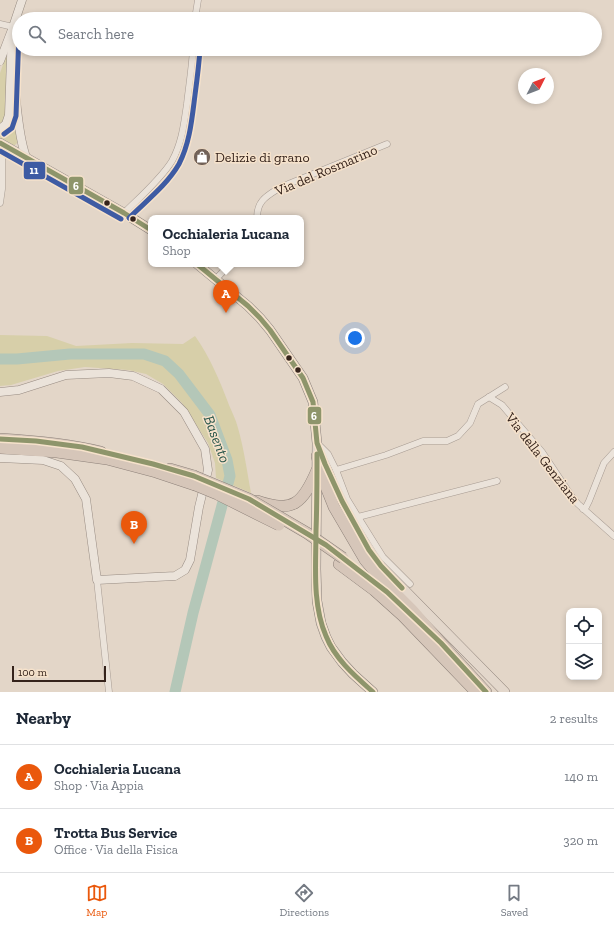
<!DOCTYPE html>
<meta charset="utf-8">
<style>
:root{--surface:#fff;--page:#f6f6f7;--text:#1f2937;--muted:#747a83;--line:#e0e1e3;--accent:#ea580c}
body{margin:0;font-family:"Zilla Slab",serif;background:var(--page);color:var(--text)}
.controls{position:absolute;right:12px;bottom:12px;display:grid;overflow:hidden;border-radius:8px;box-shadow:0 2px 6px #0003}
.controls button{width:36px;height:36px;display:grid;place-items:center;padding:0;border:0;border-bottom:1px solid var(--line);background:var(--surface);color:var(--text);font:20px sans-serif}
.compass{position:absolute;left:518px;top:68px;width:36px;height:36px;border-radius:50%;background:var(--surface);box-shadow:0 2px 6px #0003;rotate:48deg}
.scale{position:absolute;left:12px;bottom:10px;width:94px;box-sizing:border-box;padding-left:4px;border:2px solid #35231b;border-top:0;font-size:11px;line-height:14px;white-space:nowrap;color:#35231b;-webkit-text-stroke:3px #f6e2cb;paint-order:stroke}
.you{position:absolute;left:355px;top:338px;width:14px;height:14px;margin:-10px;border:3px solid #fff;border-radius:50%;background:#1a73e8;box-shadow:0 0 0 6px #1a73e833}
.badge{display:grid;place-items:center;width:26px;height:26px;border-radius:50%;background:var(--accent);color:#fff;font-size:13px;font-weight:700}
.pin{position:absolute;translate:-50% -33px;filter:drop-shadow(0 1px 2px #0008)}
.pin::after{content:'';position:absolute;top:21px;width:14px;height:12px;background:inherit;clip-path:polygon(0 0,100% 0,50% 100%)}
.popup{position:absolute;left:148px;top:215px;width:156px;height:52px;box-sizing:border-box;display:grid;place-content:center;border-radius:8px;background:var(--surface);filter:drop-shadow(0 1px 3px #0005);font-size:13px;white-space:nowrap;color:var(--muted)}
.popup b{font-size:15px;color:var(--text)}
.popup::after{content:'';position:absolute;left:50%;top:100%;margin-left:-8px;border:8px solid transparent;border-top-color:var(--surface)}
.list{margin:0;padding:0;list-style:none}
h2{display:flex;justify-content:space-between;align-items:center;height:52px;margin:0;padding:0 16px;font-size:17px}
h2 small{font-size:13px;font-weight:400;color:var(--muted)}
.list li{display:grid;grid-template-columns:26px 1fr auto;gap:12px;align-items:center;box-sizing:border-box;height:64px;padding:0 16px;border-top:1px solid var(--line)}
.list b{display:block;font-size:15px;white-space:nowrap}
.list p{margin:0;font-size:13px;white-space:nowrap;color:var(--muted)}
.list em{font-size:13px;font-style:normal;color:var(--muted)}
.icon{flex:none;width:22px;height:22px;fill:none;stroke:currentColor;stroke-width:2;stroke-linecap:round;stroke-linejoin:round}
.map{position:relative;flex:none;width:614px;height:692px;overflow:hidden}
.search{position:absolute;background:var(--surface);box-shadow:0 2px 6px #0003;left:12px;right:12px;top:12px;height:44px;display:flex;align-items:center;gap:10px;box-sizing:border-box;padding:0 14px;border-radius:22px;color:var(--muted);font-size:15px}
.sheet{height:180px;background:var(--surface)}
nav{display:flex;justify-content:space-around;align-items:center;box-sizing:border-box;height:56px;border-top:1px solid var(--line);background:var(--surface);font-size:11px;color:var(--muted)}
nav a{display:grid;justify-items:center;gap:2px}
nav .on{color:var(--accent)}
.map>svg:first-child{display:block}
.green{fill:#d7cfa9}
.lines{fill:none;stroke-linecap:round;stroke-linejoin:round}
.river{stroke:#b4c7b8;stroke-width:11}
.street-casing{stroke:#a79b92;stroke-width:7}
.secondary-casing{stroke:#978b82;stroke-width:9}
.primary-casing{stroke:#8d8179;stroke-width:10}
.highway-casing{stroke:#8d8179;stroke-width:12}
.street{stroke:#ebe3da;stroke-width:6}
.secondary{stroke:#ebe3da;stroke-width:8}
.primary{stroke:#e3d7cb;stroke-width:9}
.highway{stroke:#d6c6b9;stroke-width:11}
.highway-bridge-casing{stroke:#8d8179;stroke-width:12;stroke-linecap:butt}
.highway-bridge{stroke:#d6c6b9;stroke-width:11}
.bus-1-casing{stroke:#f6e2cb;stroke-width:8}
.bus-2-casing{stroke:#f6e2cb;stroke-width:8}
.bus-1{stroke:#8e956b;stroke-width:5}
.bus-2{stroke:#3e5ba3;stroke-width:5}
.bus-dot{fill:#35231b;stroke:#f6e2cb;stroke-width:1.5}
.labels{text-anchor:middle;stroke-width:3;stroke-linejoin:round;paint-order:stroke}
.poi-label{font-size:14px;fill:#35231b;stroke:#f6e2cb;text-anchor:start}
.street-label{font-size:14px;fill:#35231b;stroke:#f6e2cb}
.water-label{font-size:15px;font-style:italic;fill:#29564b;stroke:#f6e2cb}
.line-badge{stroke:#f6e2cb;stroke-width:1.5}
.badge-label{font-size:11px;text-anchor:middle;font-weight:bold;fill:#fff}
</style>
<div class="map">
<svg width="614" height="692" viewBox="0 0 614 692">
<rect width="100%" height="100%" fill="#e3d6c8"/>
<!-- green -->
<g class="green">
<path d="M6,56L7,58L6,117L0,126V73Z"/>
<path d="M13,87L18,142L15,145H13L0,138V134L8,126Z"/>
<path d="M0,335L47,336L76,346L132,343L183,344L195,336C210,357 220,381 229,405C232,412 236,420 238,428C244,449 247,471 251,493L216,478L215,463L208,443L182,403L163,384L146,374L128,370L85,367L58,371L11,385L0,386Z"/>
</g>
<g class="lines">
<!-- river -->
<path class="river" d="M0,359H17L70,354H144L165,361L179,374L210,415L227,460L230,476L193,613L175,692"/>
<defs>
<g id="street">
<path d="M195,19L198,0"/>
<path d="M0,24L13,27"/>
<path d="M0,203L2,189V144"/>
<path d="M124,213C139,198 161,179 172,161C182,143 184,124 187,104C189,86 192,68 193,49"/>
<path d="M257,218C257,200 267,196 281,187L387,144"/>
<path d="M216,279L230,264"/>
<path d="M489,397L502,405L542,452L572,497L578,504L614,536"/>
<path d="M318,444L328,454L336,470L347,499L358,517L383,557L410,584"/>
<path d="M336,470L386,455L423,441H447L458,436L470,423L478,404L505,387"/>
<path d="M583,509L586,507L589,501L604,463L614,452"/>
<path d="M358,517L497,481"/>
<path d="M97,580L109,692"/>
</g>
<g id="secondary">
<path d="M0,61L13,27L22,0"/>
<path d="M14,81C17,105 18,135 26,157"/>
<path d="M0,129L6,124L9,115L12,30"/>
<path d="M0,392L19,390L66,375L109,373L133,376L161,389L184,412L205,449L208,470L199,507L190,560L185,570L175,576L97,580L86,499L75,479L61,466L43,460L0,458"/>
</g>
<g id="primary">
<path d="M0,143L124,213L151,230"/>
<path d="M197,264L248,306L260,318L270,330L303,378L313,402L317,443L316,569L317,601L321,623L326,637L331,647L342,662L353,674L373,692"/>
<path d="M319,450C336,491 355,530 381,566L505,692"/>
</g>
<g id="highway">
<path d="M0,439C34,441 67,444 101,452"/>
<path d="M0,448L57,452L107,459L156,472L195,485"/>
<path d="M317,456L322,477L334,507L365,560L380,578L412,610L441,643L486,692"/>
<path d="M170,469L194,476"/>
<path d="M257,501C293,514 303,503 317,470"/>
<path d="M339,564L374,590L403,616L476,692"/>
</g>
</defs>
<!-- street casing -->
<use href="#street" class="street-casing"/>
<!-- secondary casing -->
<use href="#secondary" class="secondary-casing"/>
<!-- primary casing -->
<use href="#primary" class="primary-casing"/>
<!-- highway casing -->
<use href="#highway" class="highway-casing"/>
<!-- street -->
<use href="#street" class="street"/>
<!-- secondary -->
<use href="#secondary" class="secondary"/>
<!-- primary -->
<use href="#primary" class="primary"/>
<!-- highway -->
<use href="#highway" class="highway"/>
<defs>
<g id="highway-bridge">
<path d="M194,476L249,499L307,533L343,558"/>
<path d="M195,485L217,494L279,525"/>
</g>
</defs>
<!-- highway-bridge casing -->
<use href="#highway-bridge" class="highway-bridge-casing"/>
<!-- highway-bridge -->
<use href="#highway-bridge" class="highway-bridge"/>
<defs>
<g id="bus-1">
<path d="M0,143L124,213L151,230"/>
<path d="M197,264L248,306L260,318L270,330L303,378L313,402L317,443L325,464L342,501L369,550L381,566L402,588"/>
<path d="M0,439L36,441L82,447L153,464L194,476L249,499L326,545L387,592L441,643L486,692"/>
<path d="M317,454C317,480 317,505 316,531C316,565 312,604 326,636C335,659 355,676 373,692"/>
</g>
<g id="bus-2">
<path d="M4,134L12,128L16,116L19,31"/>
<path d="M0,151L121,219"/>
<path d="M129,218C146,201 167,185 179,164C190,143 192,118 195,95C197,80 199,65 200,49"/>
</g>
</defs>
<!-- bus-1 casing -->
<use href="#bus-1" class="bus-1-casing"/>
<!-- bus-2 casing -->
<use href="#bus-2" class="bus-2-casing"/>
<!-- bus-1 -->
<use href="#bus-1" class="bus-1"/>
<!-- bus-2 -->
<use href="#bus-2" class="bus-2"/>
</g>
<!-- icons -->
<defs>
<symbol id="shop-disc" viewBox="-11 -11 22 22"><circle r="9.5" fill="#726258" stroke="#f6e2cb"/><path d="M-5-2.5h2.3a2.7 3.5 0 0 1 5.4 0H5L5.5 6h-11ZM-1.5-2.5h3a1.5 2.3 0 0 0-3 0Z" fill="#fff"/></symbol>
</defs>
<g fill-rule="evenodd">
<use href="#shop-disc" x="192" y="147" width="20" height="20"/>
</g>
<!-- markers -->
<g class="bus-dot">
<circle cx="107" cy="203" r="3.5"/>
<circle cx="133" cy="219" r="3.5"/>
<circle cx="289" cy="358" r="3.5"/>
<circle cx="298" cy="370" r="3.5"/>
</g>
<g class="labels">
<!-- poi labels -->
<g class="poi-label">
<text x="215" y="162">Delizie di grano</text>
</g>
<!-- street labels -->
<g class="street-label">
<text transform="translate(326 170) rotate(-23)" y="5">Via del Rosmarino</text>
<text transform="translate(543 458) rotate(52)" y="5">Via della Genziana</text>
</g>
<!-- water labels -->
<g class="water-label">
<text transform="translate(217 439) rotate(69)" y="5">Basento</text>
</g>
</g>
<g class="line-badge">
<rect x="23" y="161" width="23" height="19" rx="4" fill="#3e5ba3"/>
<rect x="68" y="176" width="16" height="19" rx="4" fill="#8e956b"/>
<rect x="307" y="406" width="15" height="19" rx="4" fill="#8e956b"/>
</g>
<g class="badge-label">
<text x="34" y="174">11</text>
<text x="76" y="190">6</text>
<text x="314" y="420">6</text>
</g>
</svg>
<div class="controls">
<button><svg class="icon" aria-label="locate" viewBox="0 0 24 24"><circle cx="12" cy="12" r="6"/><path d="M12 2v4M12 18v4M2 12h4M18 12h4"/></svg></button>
<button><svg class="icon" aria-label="layers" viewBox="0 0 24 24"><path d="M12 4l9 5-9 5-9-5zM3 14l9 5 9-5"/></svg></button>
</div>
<svg class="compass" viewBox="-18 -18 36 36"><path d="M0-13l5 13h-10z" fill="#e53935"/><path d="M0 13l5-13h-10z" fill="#747a83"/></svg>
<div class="scale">100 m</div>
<div class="you"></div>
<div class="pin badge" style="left:226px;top:313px">A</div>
<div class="popup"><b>Occhialeria Lucana</b>Shop</div>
<div class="pin badge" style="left:134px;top:544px">B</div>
<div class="search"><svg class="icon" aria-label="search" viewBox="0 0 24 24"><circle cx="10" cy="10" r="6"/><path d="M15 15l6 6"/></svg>Search here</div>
</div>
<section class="sheet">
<h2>Nearby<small>2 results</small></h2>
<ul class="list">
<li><span class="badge">A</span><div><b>Occhialeria Lucana</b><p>Shop · Via Appia</p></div><em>140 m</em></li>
<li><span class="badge">B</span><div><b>Trotta Bus Service</b><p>Office · Via della Fisica</p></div><em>320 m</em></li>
</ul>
</section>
<nav>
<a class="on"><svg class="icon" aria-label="map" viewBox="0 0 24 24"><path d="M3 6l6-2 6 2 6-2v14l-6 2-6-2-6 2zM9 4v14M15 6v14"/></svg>Map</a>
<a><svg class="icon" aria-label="directions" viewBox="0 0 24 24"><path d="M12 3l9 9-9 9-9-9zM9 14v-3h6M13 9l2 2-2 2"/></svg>Directions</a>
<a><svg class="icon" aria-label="saved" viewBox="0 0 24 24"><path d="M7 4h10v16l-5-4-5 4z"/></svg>Saved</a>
</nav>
